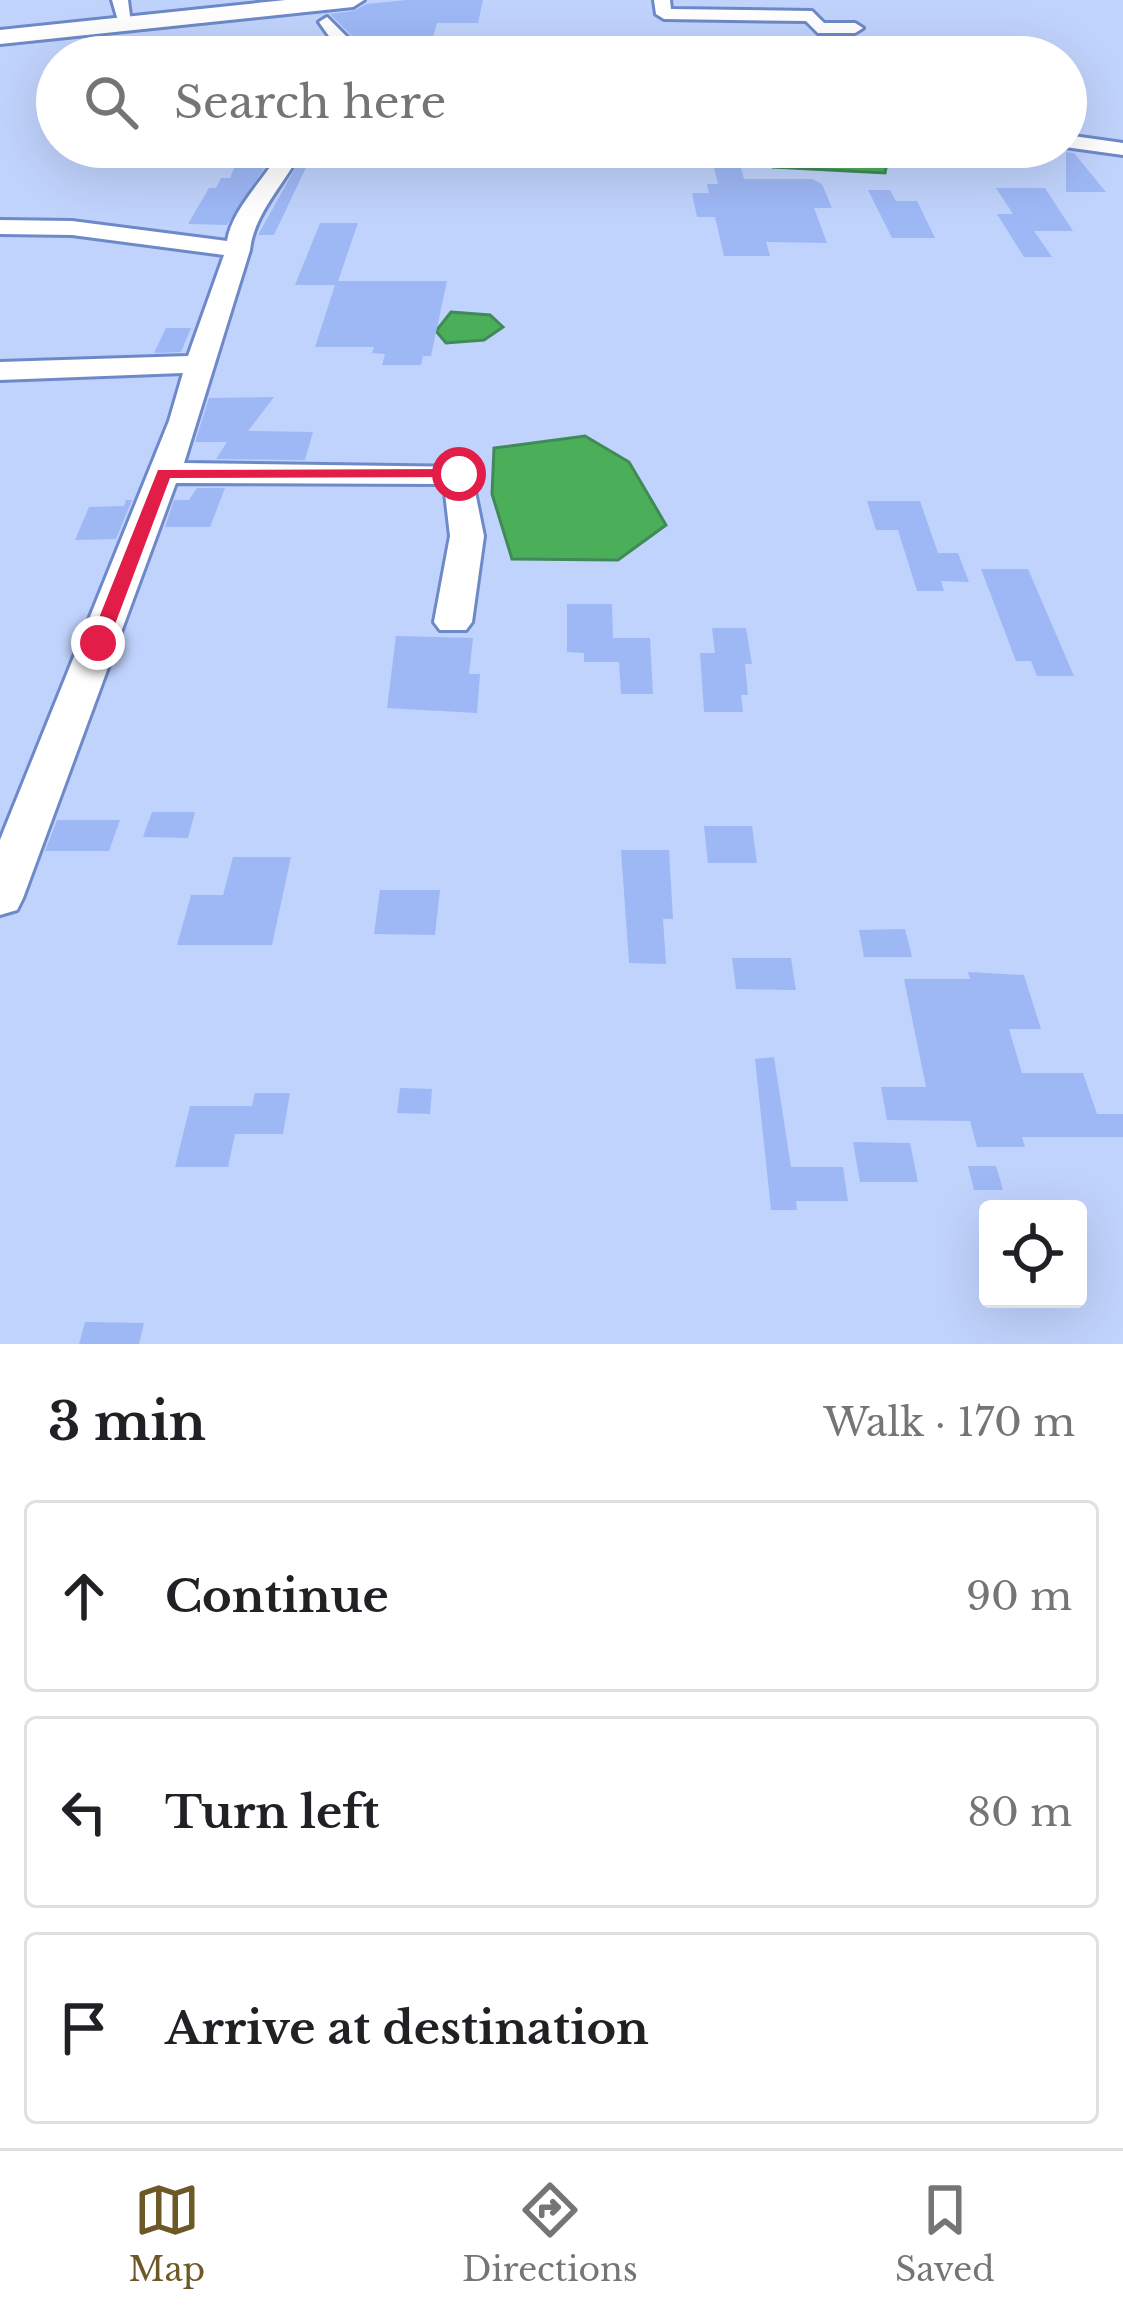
<!DOCTYPE html>
<meta charset="utf-8">
<style>
:root{--surface:#fff;--page:#f6f6f6;--text:#202124;--muted:#757577;--line:#e0e0e0;--accent:#6d5928}
body{margin:0;font-family:"Libre Baskerville",serif;background:var(--page);color:var(--text)}
.controls{position:absolute;right:36px;bottom:36px;display:grid;overflow:hidden;border-radius:12px;box-shadow:0 12px 48px #0002}
.controls button{width:108px;height:108px;display:grid;place-items:center;padding:0;border:0;border-bottom:3px solid var(--line);background:var(--surface);color:var(--text);font:60px sans-serif}
.stop{position:absolute;width:36px;height:36px;margin:-27px;border:9px solid #e11d48;border-radius:50%;background:#fff}
.stop.end{background:#e11d48;border-color:#fff;box-shadow:0 3px 12px #0008}
.list{margin:0;padding:0;list-style:none}
h2{display:flex;justify-content:space-between;align-items:center;height:156px;margin:0;padding:0 48px;font-size:51px}
h2 small{font-size:39px;font-weight:400;color:var(--muted)}
.list li{display:grid;grid-template-columns:78px 1fr auto;gap:36px;align-items:center;box-sizing:border-box;height:192px;margin:0 24px 24px;padding:0 24px;border:3px solid var(--line);border-radius:12px}
.list b{display:block;font-size:45px;white-space:nowrap}
.list em{font-size:39px;font-style:normal;color:var(--muted)}
.icon{flex:none;width:66px;height:66px;fill:none;stroke:currentColor;stroke-width:2;stroke-linecap:round;stroke-linejoin:round}
.map{position:relative;flex:none;width:1123px;height:1344px;overflow:hidden}
.search{position:absolute;background:var(--surface);box-shadow:0 12px 48px #0002;left:36px;right:36px;top:36px;height:132px;display:flex;align-items:center;gap:30px;box-sizing:border-box;padding:0 42px;border-radius:66px;color:var(--muted);font-size:45px}
.sheet{height:804px;background:var(--surface)}
nav{display:flex;justify-content:space-around;align-items:center;box-sizing:border-box;height:168px;border-top:3px solid var(--line);background:var(--surface);font-size:33px;color:var(--muted)}
nav a{display:grid;justify-items:center;gap:6px}
nav .on{color:var(--accent)}
.map>svg:first-child{display:block}
.water{fill:#4baf5a;stroke:#408a57;stroke-width:3}
.building{fill:#9eb8f6}
.lines{fill:none;stroke-linecap:round;stroke-linejoin:round}
.minor-casing{stroke:#6e89c9;stroke-width:6}
.highway-casing{stroke:#6e89c9;stroke-width:6}
.minor{fill:#fff;fill-rule:evenodd}
.highway{fill:#fff;fill-rule:evenodd}
.route{fill:#e11d48}
</style>
<div class="map">
<svg width="1123" height="1344" viewBox="0 0 1123 1344">
<rect width="100%" height="100%" fill="#c0d3fc"/>
<!-- water -->
<g class="water">
<path d="M765,147H866L888,158L885,173L773,167Z"/>
<path d="M451,312L490,315L503,327L484,340L446,343L436,331Z"/>
<path d="M585,436L629,462L666,525L618,560L512,559L492,494L494,448Z"/>
</g>
<!-- building -->
<g class="building">
<path d="M406,0H483L478,23H437L429,51L349,55L352,36L330,14L353,11L367,4Z"/>
<path d="M243,147H278L227,225L188,224L209,188H216L221,178H230Z"/>
<path d="M307,147H312L311,157L274,235H258Z"/>
<path d="M709,147H735L744,179H812L822,184L832,208H814L827,243L766,242L770,256H724L715,217H697L692,193H709L707,184H718Z"/>
<path d="M1066,152L1074,153L1106,192H1066Z"/>
<path d="M996,188H1045L1073,231H1034L1052,257H1024L997,214H1013Z"/>
<path d="M868,190H890L896,201H917L935,238H892Z"/>
<path d="M320,223H358L338,281H447L431,356H423L421,365H382L385,354L372,353L374,347H315L335,285H295Z"/>
<path d="M166,328H191L181,352L154,353Z"/>
<path d="M274,397L248,431L313,432L305,460L216,459L227,442H195L209,398Z"/>
<path d="M197,488H225L210,527H165L174,500H189Z"/>
<path d="M126,500H132L116,539L75,540L89,507L124,506Z"/>
<path d="M867,501H920L938,553H958L969,582L941,581L944,591H917L898,530H876Z"/>
<path d="M981,569H1028L1074,676H1037L1031,661H1016Z"/>
<path d="M567,604H612L613,638H650L653,694H621L619,662H584V653L567,652Z"/>
<path d="M712,628H746L752,664H745L748,695H741L743,712H704L700,653H715Z"/>
<path d="M396,636L473,638L469,674H480L477,713L387,708Z"/>
<path d="M152,812H195L188,838L143,837Z"/>
<path d="M57,820H120L109,851H45Z"/>
<path d="M704,826H752L757,863H708Z"/>
<path d="M621,850H669L673,919H663L666,964L629,963Z"/>
<path d="M233,857H291L272,945H177L191,895H223Z"/>
<path d="M380,890H440L435,935L374,934Z"/>
<path d="M905,929L912,957H864L859,930Z"/>
<path d="M732,958H791L796,990L736,989Z"/>
<path d="M968,972L1024,975L1041,1029H1009L1022,1073H1083L1097,1114H1123V1137H1022L1025,1147H977L970,1121L887,1120L881,1087H926L904,979H970Z"/>
<path d="M774,1057L791,1167H843L848,1201H796L797,1210H771L755,1059Z"/>
<path d="M400,1088L432,1089L430,1114L397,1113Z"/>
<path d="M255,1093H290L283,1134H235L228,1167H175L190,1106H252Z"/>
<path d="M853,1142L910,1143L918,1182H860Z"/>
<path d="M968,1166H996L1003,1190H974Z"/>
<path d="M85,1322L144,1323L139,1344H79Z"/>
</g>
<g class="lines">
<defs>
<g id="minor">
<path d="M112,0H128L131,24H119Z"/>
<path d="M654,0H670L671,9L812,11L824,23H855L863,28L855,33H818L806,21L664,19L656,14Z"/>
<path d="M327,17L349,39L343,57H325L331,39L319,22Z"/>
<path d="M1066,135L1123,143V155L1065,147Z"/>
<path d="M283,147H303C287,182 254,212 250,250L184,463L470,467L484,536L472,622L466,630H440L434,622L450,536L444,484L176,483L23,898L17,910L0,915V840L169,421L183,373L0,380V362L188,356L224,255L72,235L0,234V220L72,221L227,241C232,208 267,177 283,147Z"/>
</g>
<path id="highway" d="M286,0H364L353,7L0,44V30Z"/>
</defs>
<!-- minor casing -->
<use href="#minor" class="minor-casing"/>
<!-- highway casing -->
<use href="#highway" class="highway-casing"/>
<!-- minor -->
<use href="#minor" class="minor"/>
<!-- highway -->
<use href="#highway" class="highway"/>
</g>
<!-- route -->
<path class="route" d="M459,469L465,471V477L170,478L108,643L98,649L89,643L158,470Z"/>
</svg>
<div class="controls">
<button><svg class="icon" aria-label="locate" viewBox="0 0 24 24"><circle cx="12" cy="12" r="6"/><path d="M12 2v4M12 18v4M2 12h4M18 12h4"/></svg></button>
</div>
<div class="stop" style="left:459px;top:474px"></div>
<div class="stop end" style="left:98px;top:643px"></div>
<div class="search"><svg class="icon" aria-label="search" viewBox="0 0 24 24"><circle cx="10" cy="10" r="6"/><path d="M15 15l6 6"/></svg>Search here</div>
</div>
<section class="sheet">
<h2>3 min<small>Walk · 170 m</small></h2>
<ul class="list">
<li><svg class="icon" aria-label="ahead" viewBox="0 0 24 24"><path d="M12 20V5M6 11l6-6 6 6"/></svg><div><b>Continue</b></div><em>90 m</em></li>
<li><svg class="icon" aria-label="left" viewBox="0 0 24 24"><path d="M17 20v-9H6M10 6l-5 5 5 5"/></svg><div><b>Turn left</b></div><em>80 m</em></li>
<li><svg class="icon" aria-label="arrive" viewBox="0 0 24 24"><path d="M6 21V4h12l-3 4 3 4H6"/></svg><div><b>Arrive at destination</b></div></li>
</ul>
</section>
<nav>
<a class="on"><svg class="icon" aria-label="map" viewBox="0 0 24 24"><path d="M3 6l6-2 6 2 6-2v14l-6 2-6-2-6 2zM9 4v14M15 6v14"/></svg>Map</a>
<a><svg class="icon" aria-label="directions" viewBox="0 0 24 24"><path d="M12 3l9 9-9 9-9-9zM9 14v-3h6M13 9l2 2-2 2"/></svg>Directions</a>
<a><svg class="icon" aria-label="saved" viewBox="0 0 24 24"><path d="M7 4h10v16l-5-4-5 4z"/></svg>Saved</a>
</nav>
